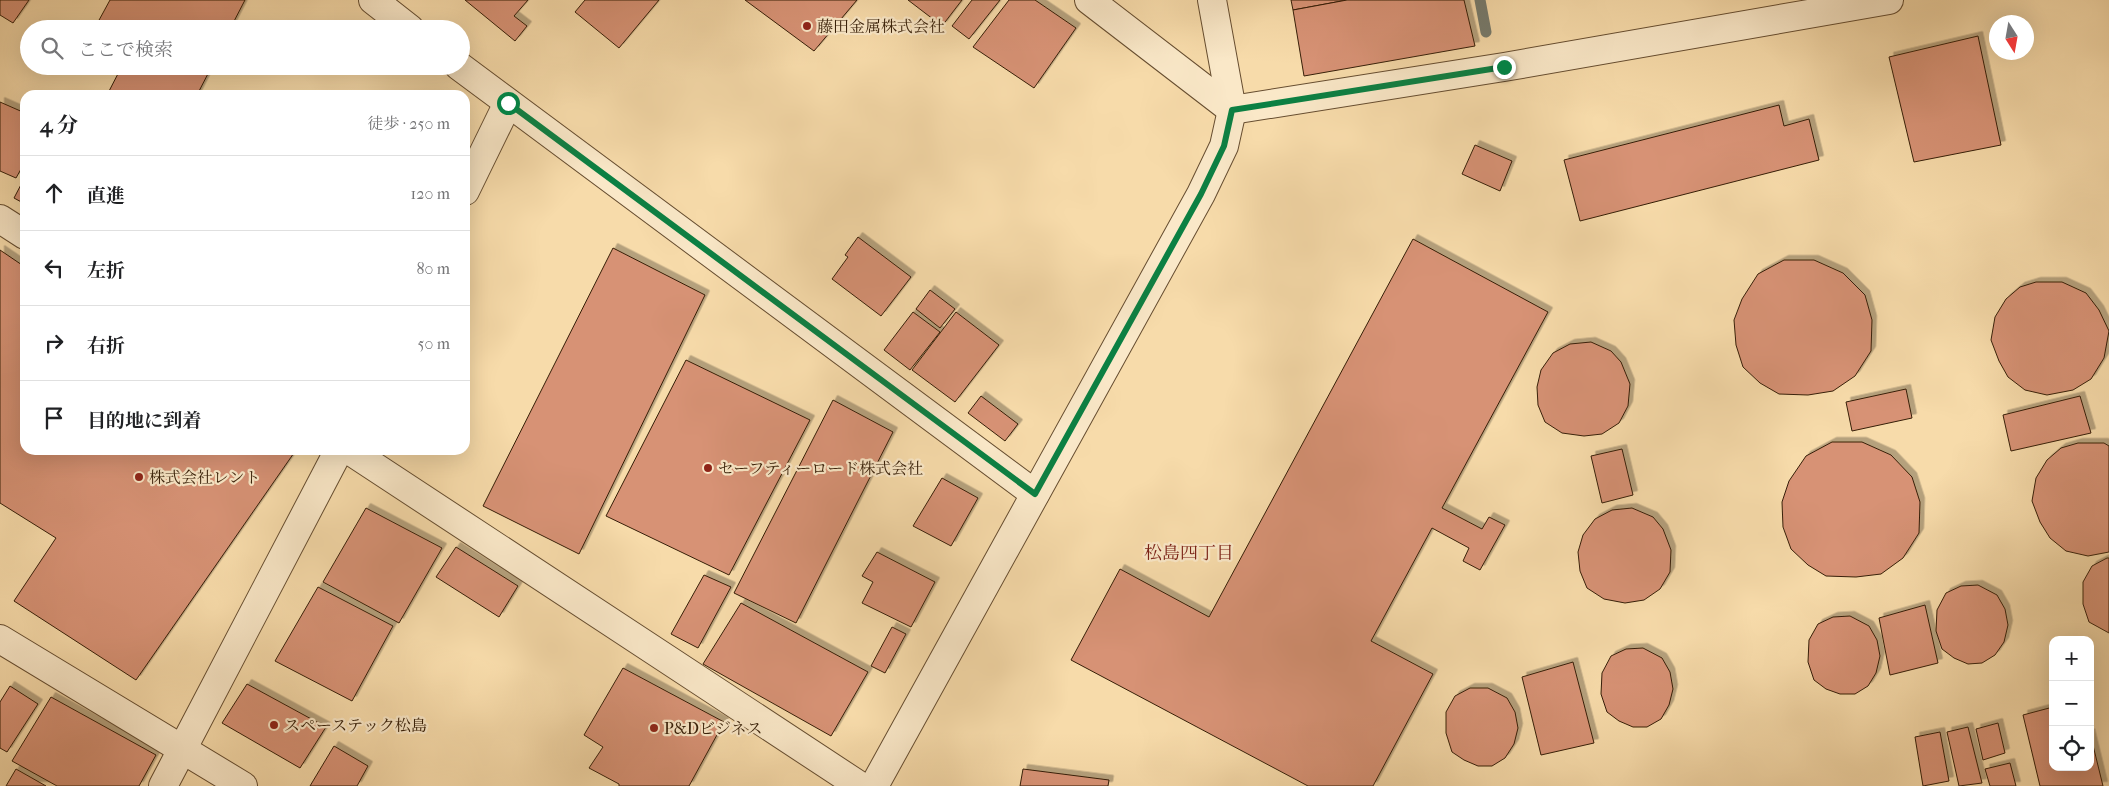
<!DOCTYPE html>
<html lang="ja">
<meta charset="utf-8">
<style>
:root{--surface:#fff;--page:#f2f2f2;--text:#202124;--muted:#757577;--line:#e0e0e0}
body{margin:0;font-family:"IM FELL French Canon","Noto Serif JP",serif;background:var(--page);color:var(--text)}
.controls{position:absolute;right:15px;bottom:15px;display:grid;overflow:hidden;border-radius:10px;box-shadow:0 5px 20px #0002}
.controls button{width:45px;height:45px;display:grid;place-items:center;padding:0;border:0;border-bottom:1px solid var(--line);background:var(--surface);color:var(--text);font:25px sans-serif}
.compass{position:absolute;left:1989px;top:15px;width:45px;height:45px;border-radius:50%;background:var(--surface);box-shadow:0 5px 20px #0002;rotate:169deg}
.stop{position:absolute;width:15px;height:15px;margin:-11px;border:4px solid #0b8043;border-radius:50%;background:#fff}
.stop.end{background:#0b8043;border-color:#fff;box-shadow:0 1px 5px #0008}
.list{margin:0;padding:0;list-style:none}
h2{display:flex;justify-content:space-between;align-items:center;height:65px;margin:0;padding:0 20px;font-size:21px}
h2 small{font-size:16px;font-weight:400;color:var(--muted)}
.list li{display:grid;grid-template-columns:32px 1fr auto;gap:15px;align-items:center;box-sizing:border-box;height:75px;padding:0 20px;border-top:1px solid var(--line)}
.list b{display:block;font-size:19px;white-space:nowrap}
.list em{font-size:16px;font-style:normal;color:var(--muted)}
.icon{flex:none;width:28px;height:28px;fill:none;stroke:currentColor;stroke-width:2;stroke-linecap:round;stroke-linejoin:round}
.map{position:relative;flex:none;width:2109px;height:786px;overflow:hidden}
.search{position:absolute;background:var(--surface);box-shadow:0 5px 20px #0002;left:20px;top:20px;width:450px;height:55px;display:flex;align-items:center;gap:12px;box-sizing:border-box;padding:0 18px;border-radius:28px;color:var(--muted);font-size:19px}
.panel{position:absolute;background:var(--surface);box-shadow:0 5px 20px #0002;left:20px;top:90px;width:450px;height:365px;border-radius:15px}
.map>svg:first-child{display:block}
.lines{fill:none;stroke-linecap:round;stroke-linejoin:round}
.stream{stroke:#767b6e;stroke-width:11}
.building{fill:#d79274;stroke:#361e07;filter:url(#shadow)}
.minor-casing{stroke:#664d30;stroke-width:30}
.minor{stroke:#fae8c8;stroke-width:28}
.route{stroke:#0b8043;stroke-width:6}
.poi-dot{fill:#8f2418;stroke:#fae8c8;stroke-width:2}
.labels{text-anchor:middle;stroke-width:4.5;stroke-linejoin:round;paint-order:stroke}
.poi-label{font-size:16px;fill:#361e07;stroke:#fae8c8;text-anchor:start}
.neighbourhood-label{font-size:18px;fill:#7a1f14;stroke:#fae8c8}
</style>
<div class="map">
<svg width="2109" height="786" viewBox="0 0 2109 786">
<defs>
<filter id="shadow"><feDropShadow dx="4.5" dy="-4.5" stdDeviation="0" flood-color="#0004"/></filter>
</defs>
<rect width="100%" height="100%" fill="#f7dbaa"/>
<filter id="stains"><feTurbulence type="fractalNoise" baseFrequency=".004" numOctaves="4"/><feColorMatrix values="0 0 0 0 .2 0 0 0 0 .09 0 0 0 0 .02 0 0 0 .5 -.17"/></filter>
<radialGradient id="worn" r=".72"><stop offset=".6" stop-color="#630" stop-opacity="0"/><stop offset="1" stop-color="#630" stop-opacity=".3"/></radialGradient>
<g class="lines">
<!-- stream -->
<path class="stream" d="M1480,0L1486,32"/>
</g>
<!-- building -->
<g class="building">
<path d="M0,0H29L13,23L0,15Z"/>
<path d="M110,0H245L230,29H108L98,22Z"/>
<path d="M465,0H528L514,16L527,26L515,41Z"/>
<path d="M585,0H659L619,48L575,12Z"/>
<path d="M745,0H857L814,51Z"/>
<path d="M908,0H962L942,26Z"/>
<path d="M972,0H1000L969,39L952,26Z"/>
<path d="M1009,0H1035L1076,28L1034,88L973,47Z"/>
<path d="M1291,0H1347L1293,10Z"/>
<path d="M1347,0H1464L1475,46L1304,76L1293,10Z"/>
<path d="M1978,36L2001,145L1914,162L1889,57Z"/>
<path d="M122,66H212L197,95H107Z"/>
<path d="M0,102L25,113V162L16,178L0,171Z"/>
<path d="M1779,105L1784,126L1809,119L1819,160L1580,221L1564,160Z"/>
<path d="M1475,145L1512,161L1500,191L1462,174Z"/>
<path d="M25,177V204L14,198Z"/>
<path d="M858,237L911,277L881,316L832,279L848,257L845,255Z"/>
<path d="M1413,239L1548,312L1442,508L1482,529L1489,517L1505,525L1480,570L1463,561L1469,548L1432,528L1371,641L1433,674L1373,786H1308L1071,660L1120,569L1209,617Z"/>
<path d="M613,248L705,295L579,554L483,506Z"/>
<path d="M0,250L25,267V450H296L136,680L14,601L56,538L0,503Z"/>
<path d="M1784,260H1814L1843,273L1865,295L1872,320L1871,351L1855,376L1833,391L1808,395L1779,394L1760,383L1743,367L1736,345L1734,320L1742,299L1758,274Z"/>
<path d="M2036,282H2062L2086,293L2099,310L2109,331L2104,358L2091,379L2073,390L2047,395L2025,390L2008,377L1999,361L1991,340L1995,317L2006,299L2020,287Z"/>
<path d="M930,290L955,309L940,328L916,309Z"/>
<path d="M913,312L940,332L910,370L884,350Z"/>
<path d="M956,312L999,345L955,402L912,370Z"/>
<path d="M1591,342L1611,351L1621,362L1630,384L1628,406L1619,423L1602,434L1584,436L1562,433L1545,422L1538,405L1537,387L1541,370L1553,353L1570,344Z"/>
<path d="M686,360L810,420L729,575L606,516Z"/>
<path d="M1906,389L1912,418L1852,431L1846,402Z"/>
<path d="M981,396L1018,424L1005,441L968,413Z"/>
<path d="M2080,396L2091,433L2011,451L2003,415Z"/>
<path d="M833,400L893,432L796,623L734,593Z"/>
<path d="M1832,442H1862L1891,455L1912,477L1920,502L1919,533L1903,558L1881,574L1856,577L1826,576L1808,565L1791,549L1783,527L1782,502L1789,481L1806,456Z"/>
<path d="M2078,443H2104L2109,446V552L2088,556L2066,551L2050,538L2040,522L2032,501L2036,478L2047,460L2061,448Z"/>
<path d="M1622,449L1633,495L1602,503L1591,456Z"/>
<path d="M942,478L978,498L951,546L913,526Z"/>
<path d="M366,508L442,548L399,623L323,582Z"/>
<path d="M1632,508L1653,517L1663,529L1671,550L1670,572L1660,589L1644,600L1625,603L1604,599L1587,588L1580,571L1578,552L1583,535L1595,519L1612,510Z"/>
<path d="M456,547L518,586L499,617L436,577Z"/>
<path d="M877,552L935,582L911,627L862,603L873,582L862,576Z"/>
<path d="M2107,558H2109V633L2089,622L2083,604V582L2092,566Z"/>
<path d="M704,575L731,587L698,648L671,634Z"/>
<path d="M1978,585L1997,595L2005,609L2008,625L2004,642L1995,655L1982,663L1968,664L1954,658L1942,649L1936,631L1937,610L1946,593L1961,586Z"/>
<path d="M318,587L393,626L352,701L275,661Z"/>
<path d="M741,603L868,672L831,736L703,664Z"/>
<path d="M1925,605L1938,663L1890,675L1879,618Z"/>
<path d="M1850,616L1869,626L1877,640L1880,656L1876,673L1868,686L1855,694H1840L1826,689L1814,680L1808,662L1809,640L1818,624L1833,617Z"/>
<path d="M892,627L906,634L885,673L871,666Z"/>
<path d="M1643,648L1662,658L1670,672L1673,689L1669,705L1661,719L1647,727H1633L1619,721L1607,712L1601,694L1602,673L1611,656L1626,649Z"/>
<path d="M1573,662L1594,743L1541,755L1522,677Z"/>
<path d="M623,668L724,722L689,786H619V784L589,768L603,747L584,735Z"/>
<path d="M247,684L326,727L300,768L222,723Z"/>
<path d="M10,686L38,704L7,752L0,748V702Z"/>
<path d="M1470,688H1488L1507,698L1515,712L1518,728L1514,744L1505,758L1492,766H1478L1464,760L1452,752L1446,733V712L1455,696Z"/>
<path d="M51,697L156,755L139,786H57L12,761Z"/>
<path d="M2053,707V767H2090V733L2103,786H2040L2023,715Z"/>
<path d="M1998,723L2005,753L1983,760L1976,729Z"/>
<path d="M1968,727L1982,783L1959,786L1947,732Z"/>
<path d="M1940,732L1949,781L1923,786L1915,737Z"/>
<path d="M334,746L368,766L357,786H310Z"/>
<path d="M2010,763L2016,786H1990L1985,769Z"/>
<path d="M16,769L46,786H6Z"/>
<path d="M1023,769L1109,780L1108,786H1020Z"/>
</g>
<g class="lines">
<defs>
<g id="minor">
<path d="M373,0L410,29"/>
<path d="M1089,0L1232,110L1504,67L1889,0"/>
<path d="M459,66L1035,494"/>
<path d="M465,191L508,103"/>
<path d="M0,219L25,235"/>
<path d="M349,450L860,786"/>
<path d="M0,639L243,786"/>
<path d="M163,786L339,450"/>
<path d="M874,786L1201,194L1224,146L1232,110L1212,0"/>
</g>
</defs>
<!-- minor casing -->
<use href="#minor" class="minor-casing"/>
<!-- minor -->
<use href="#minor" class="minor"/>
</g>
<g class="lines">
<!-- route -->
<path class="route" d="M508,103L1035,494L1201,194L1224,146L1232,110L1504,67"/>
</g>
<!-- markers -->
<g class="poi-dot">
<circle cx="807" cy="26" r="5"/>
<circle cx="708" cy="468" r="5"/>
<circle cx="139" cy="477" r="5"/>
<circle cx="274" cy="725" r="5"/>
<circle cx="654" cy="728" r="5"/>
</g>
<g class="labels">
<!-- poi labels -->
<g class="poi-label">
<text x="817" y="32">藤田金属株式会社</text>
<text x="718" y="474">セーフティーロード株式会社</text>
<text x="149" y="483">株式会社レント</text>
<text x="284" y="731">スペーステック松島</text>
<text x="664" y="734">P&amp;Dビジネス</text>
</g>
<!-- neighbourhood labels -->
<g class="neighbourhood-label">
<text x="1189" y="559">松島四丁目</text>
</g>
</g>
<rect width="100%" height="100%" filter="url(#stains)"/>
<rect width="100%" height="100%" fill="url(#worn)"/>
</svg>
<div class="controls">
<button>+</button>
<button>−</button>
<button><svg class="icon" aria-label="locate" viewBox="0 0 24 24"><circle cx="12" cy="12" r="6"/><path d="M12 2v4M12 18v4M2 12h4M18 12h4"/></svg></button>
</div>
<svg class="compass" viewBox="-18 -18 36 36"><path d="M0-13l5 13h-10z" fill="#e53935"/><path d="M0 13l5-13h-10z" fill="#757577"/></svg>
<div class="stop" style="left:508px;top:103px"></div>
<div class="stop end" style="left:1504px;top:67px"></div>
<div class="search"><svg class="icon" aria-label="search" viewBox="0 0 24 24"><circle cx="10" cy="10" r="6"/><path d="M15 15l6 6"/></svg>ここで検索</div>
<section class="panel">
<h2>4 分<small>徒歩 · 250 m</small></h2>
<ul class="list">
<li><svg class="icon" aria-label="ahead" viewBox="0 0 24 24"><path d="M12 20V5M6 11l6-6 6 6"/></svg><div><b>直進</b></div><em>120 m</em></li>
<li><svg class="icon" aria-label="left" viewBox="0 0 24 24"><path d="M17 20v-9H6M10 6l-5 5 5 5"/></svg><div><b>左折</b></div><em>80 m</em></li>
<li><svg class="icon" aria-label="right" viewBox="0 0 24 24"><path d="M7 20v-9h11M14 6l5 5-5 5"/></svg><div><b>右折</b></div><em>50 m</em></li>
<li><svg class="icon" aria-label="arrive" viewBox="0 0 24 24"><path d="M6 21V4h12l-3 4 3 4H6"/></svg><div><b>目的地に到着</b></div></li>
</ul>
</section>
</div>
